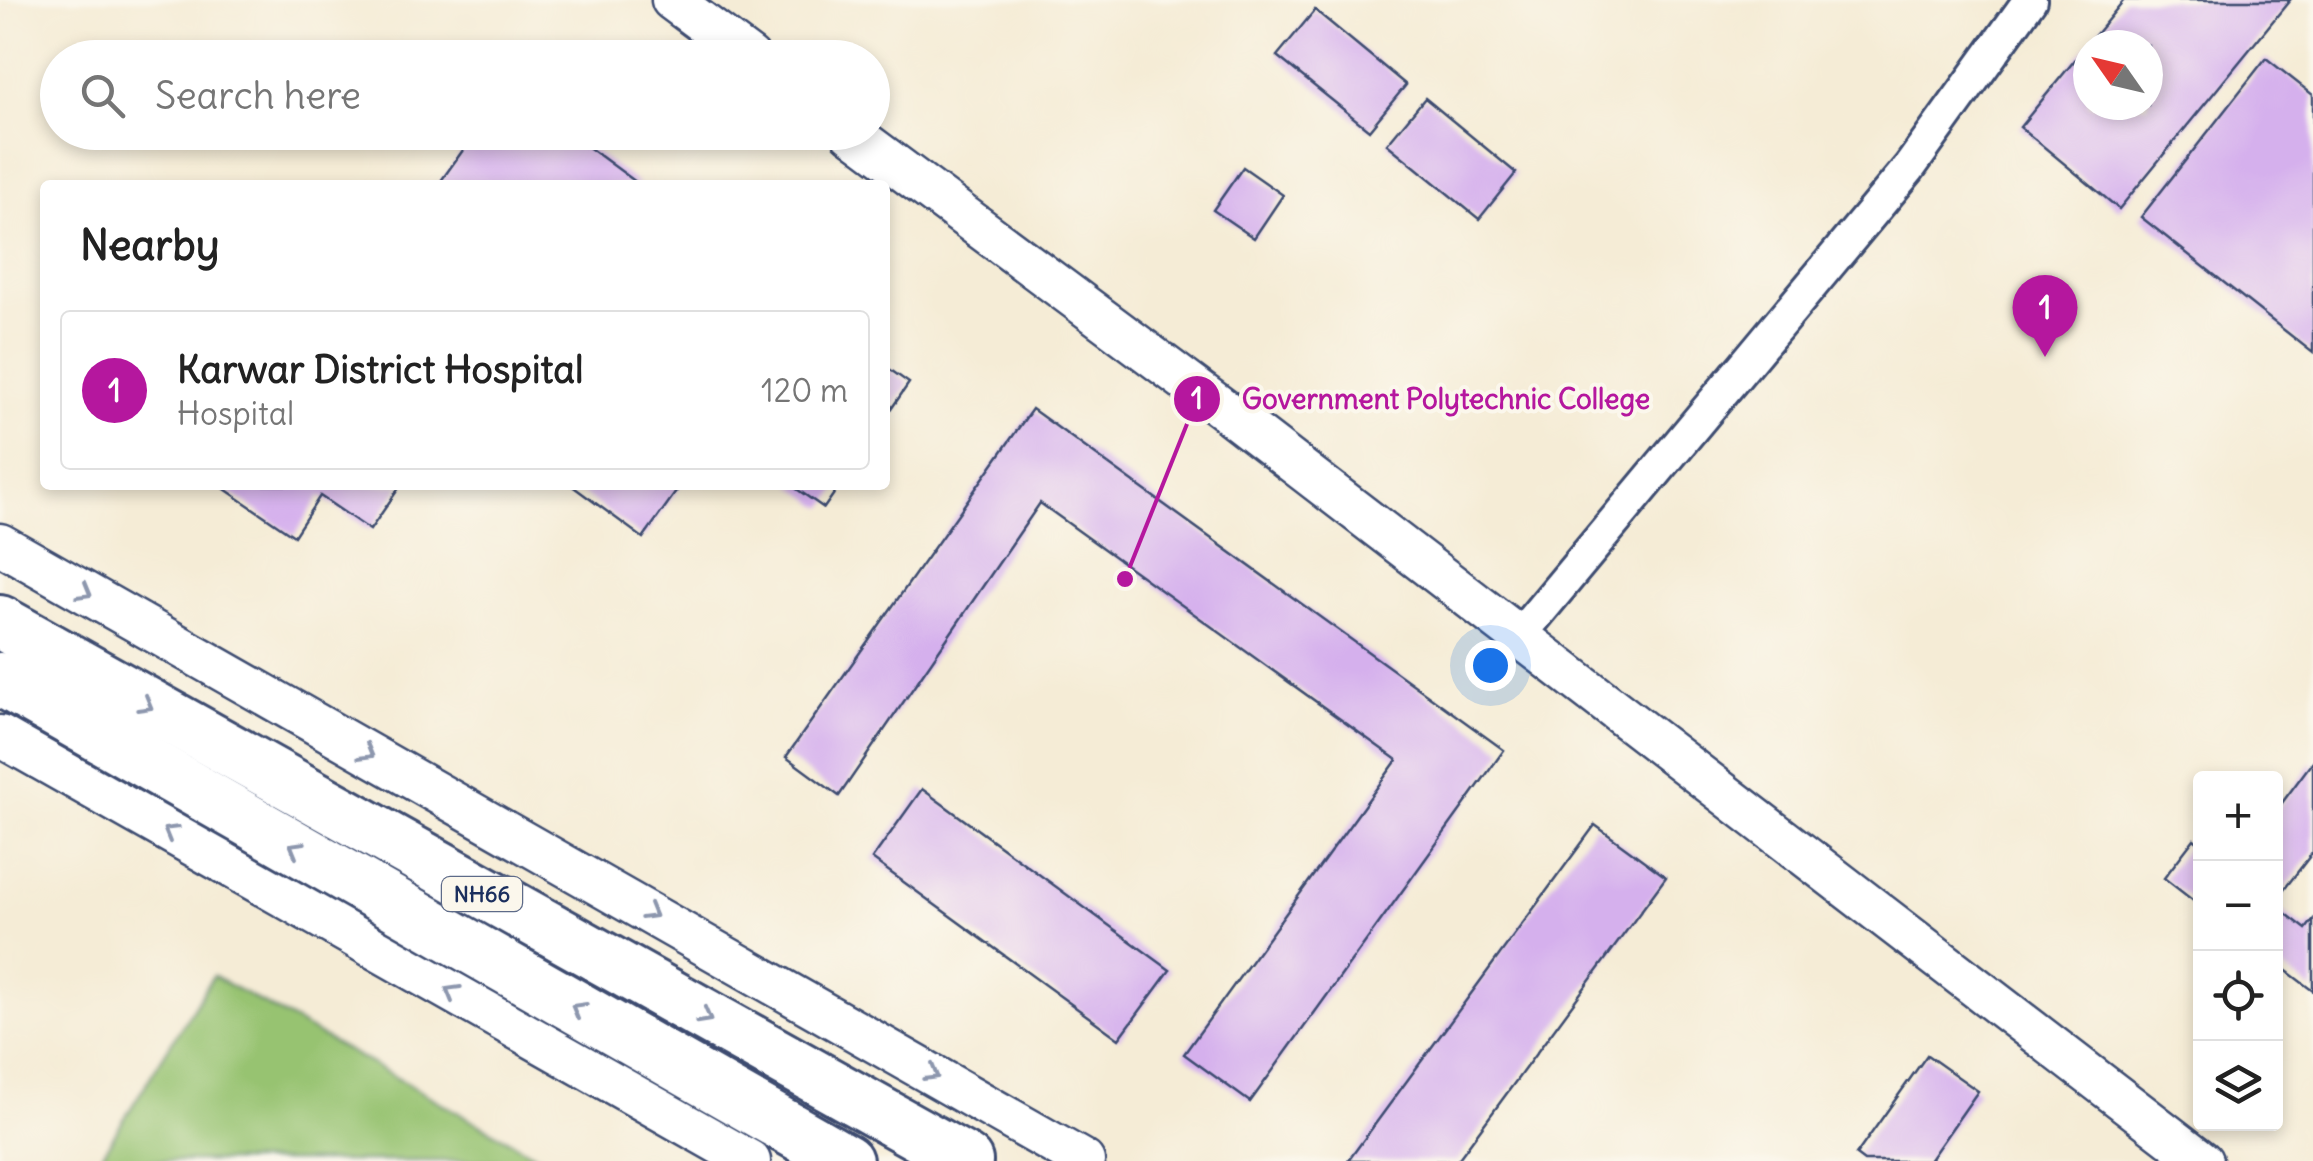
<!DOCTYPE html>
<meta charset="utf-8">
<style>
:root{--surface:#fff;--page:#f6f6f6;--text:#222;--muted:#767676;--line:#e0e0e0;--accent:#b5179e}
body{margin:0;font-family:Delius,sans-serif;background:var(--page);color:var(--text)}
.controls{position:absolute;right:30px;bottom:30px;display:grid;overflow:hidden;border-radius:10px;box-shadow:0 5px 15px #0003}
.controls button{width:90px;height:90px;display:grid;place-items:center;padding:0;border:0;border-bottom:2px solid var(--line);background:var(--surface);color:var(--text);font:50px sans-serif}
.compass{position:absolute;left:2073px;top:30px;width:90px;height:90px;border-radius:50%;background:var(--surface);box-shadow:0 5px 15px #0003;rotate:304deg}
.you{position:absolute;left:1490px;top:665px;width:35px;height:35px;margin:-25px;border:8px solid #fff;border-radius:50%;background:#1a73e8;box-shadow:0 0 0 15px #1a73e833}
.badge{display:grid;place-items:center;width:65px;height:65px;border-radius:50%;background:var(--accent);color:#fff;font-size:32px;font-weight:700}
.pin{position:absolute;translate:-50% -82px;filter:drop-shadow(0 2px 5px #0008)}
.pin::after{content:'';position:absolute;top:52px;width:35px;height:30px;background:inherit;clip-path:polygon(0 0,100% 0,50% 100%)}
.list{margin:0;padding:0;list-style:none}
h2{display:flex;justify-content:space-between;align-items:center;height:130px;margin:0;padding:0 40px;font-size:42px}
h2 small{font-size:32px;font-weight:400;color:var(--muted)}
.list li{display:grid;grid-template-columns:65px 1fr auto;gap:30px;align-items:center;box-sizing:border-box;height:160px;margin:0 20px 20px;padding:0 20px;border:2px solid var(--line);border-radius:10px}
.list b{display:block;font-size:38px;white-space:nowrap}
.list p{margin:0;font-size:32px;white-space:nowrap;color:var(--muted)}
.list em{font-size:32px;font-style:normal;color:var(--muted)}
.icon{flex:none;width:55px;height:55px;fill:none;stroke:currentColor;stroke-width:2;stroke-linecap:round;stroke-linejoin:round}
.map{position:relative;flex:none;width:2313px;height:1161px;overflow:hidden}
.search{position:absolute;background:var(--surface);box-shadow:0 5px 15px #0003;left:40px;top:40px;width:850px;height:110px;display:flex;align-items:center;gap:25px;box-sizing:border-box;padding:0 35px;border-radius:55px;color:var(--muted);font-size:38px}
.panel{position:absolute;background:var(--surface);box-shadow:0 5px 15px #0003;left:40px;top:180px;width:850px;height:310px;border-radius:10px}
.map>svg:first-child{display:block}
.green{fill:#97c371;stroke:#597968;stroke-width:2.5}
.building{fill:#d5b0ed;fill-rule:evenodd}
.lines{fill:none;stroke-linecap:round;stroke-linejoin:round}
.minor-casing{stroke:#3c4b70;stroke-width:38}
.tertiary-casing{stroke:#3c4b70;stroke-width:45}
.trunk-casing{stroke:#3c4b70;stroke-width:58}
.minor{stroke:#fff;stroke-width:32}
.tertiary{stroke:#fff;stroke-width:40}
.trunk{stroke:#fff;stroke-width:52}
.oneway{stroke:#8d97ae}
.labels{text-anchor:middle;stroke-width:8;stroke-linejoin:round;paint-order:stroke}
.shield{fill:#fbf7ec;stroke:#5e6b89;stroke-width:2.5}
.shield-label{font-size:22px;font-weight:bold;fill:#1b2f5e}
.leader{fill:none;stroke:#b5179e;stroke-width:4}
.callout-dot{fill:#b5179e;stroke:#fbf7ec;stroke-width:4}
.mark-label{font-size:30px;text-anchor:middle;font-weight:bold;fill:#fff}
.callout-label{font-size:28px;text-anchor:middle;font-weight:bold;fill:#b5179e;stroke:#fbf7ec;stroke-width:8;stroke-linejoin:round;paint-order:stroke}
</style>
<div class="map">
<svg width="2313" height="1161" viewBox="0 0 2313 1161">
<rect width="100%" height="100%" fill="#fbf7ec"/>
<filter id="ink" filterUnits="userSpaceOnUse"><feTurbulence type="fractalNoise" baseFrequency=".01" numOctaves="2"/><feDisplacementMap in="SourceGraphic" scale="20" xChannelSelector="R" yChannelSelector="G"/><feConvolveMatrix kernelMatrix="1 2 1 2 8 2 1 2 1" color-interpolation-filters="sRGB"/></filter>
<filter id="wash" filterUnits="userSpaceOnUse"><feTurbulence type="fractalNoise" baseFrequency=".0048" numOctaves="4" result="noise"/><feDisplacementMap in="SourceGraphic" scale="40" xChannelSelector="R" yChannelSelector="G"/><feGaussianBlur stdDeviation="2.25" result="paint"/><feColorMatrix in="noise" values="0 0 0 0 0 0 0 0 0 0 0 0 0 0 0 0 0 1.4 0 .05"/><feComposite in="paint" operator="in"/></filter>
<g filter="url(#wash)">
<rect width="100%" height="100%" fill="#f5ecd6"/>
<!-- green -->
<path class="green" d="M213,976L546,1161H98Z"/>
<g id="blocks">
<!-- building -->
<g class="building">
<path d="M2124,0H2290L2119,209L2020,127ZM2088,45H2148V105H2088Z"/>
<path d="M1315,10L1406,85L1369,130L1277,56Z"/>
<path d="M2266,58L2313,95V353L2141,217Z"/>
<path d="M1425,98L1516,173L1479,219L1387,144Z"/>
<path d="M476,132H568L640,185H438Z"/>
<path d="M1243,167L1283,195L1254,238L1213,210Z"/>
<path d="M885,366L909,383L885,418Z"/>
<path d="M1032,409L1504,750L1250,1102L1184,1054L1397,760L1040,503L839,796L786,757Z"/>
<path d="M219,485H401L370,530L320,496L294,536Z"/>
<path d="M571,485H681L643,538Z"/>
<path d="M791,485H840L824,508Z"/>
<path d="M2313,761V852L2276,900V811Z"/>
<path d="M922,789L1170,970L1119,1039L872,859Z"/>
<path d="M1595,825L1666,877L1457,1161H1348Z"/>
<path d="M2194,839L2200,844V906L2164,878Z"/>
<path d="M2276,906L2306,929L2313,920V991L2276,963Z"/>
<path d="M1927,1055L1978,1091L1929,1161H1864L1856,1155Z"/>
</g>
</g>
</g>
<g filter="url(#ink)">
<use href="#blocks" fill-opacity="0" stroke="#3c4b70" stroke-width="2.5"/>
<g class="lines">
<defs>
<path id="minor" d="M1519,636L1909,168L2030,0"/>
<g id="tertiary">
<path d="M672,0L750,58"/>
<path d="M851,132L1222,408L2202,1161"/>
<path d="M0,544L1084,1161"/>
<path d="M0,736L750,1161"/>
</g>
<g id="trunk">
<path d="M0,622L966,1161"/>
<path d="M0,679L846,1161"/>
</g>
</defs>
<!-- minor casing -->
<use href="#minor" class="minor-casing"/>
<!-- tertiary casing -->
<use href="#tertiary" class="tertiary-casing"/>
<!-- trunk casing -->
<use href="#trunk" class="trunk-casing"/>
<!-- minor -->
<use href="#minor" class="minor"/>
<!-- tertiary -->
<use href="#tertiary" class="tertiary"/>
<!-- trunk -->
<use href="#trunk" class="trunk"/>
</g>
<!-- one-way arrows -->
<defs><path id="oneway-chevron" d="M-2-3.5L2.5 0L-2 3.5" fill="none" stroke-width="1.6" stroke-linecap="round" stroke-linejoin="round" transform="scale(2.5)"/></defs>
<g class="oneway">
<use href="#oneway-chevron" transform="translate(85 592) rotate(30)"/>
<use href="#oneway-chevron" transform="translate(146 705) rotate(30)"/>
<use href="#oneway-chevron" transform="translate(367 753) rotate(30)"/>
<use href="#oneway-chevron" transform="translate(170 832) rotate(-150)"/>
<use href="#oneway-chevron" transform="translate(296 848) rotate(-150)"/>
<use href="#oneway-chevron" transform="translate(650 913) rotate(30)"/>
<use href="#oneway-chevron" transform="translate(452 992) rotate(-150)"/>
<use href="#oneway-chevron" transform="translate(578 1009) rotate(-150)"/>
<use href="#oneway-chevron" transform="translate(705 1017) rotate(29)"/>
<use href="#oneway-chevron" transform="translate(932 1074) rotate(30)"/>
</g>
</g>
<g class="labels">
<!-- shield labels -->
<rect class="shield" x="442" y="877" width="80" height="34" rx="8"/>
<g class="shield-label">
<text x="482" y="902">NH66</text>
</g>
</g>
<!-- callouts -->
<path class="leader" d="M1125 579L1197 399"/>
<g class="callout-dot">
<circle cx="1125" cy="579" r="10"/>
<circle cx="1197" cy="399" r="25"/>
</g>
<g class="mark-label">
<text x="1197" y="409">1</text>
</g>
<g class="callout-label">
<text x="1446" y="409">Government Polytechnic College</text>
</g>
</svg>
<div class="controls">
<button>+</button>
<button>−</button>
<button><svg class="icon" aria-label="locate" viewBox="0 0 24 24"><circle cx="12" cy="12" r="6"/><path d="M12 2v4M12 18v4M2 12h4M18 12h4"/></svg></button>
<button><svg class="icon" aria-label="layers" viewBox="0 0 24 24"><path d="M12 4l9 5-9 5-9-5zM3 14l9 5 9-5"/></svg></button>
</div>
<svg class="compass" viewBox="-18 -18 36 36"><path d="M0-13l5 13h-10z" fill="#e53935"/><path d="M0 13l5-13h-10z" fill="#767676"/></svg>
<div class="you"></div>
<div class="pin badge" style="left:2045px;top:357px">1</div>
<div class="search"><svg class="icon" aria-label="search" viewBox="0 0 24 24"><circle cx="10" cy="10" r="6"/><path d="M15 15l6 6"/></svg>Search here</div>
<section class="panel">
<h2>Nearby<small></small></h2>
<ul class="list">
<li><span class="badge">1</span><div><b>Karwar District Hospital</b><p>Hospital</p></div><em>120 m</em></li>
</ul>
</section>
</div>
